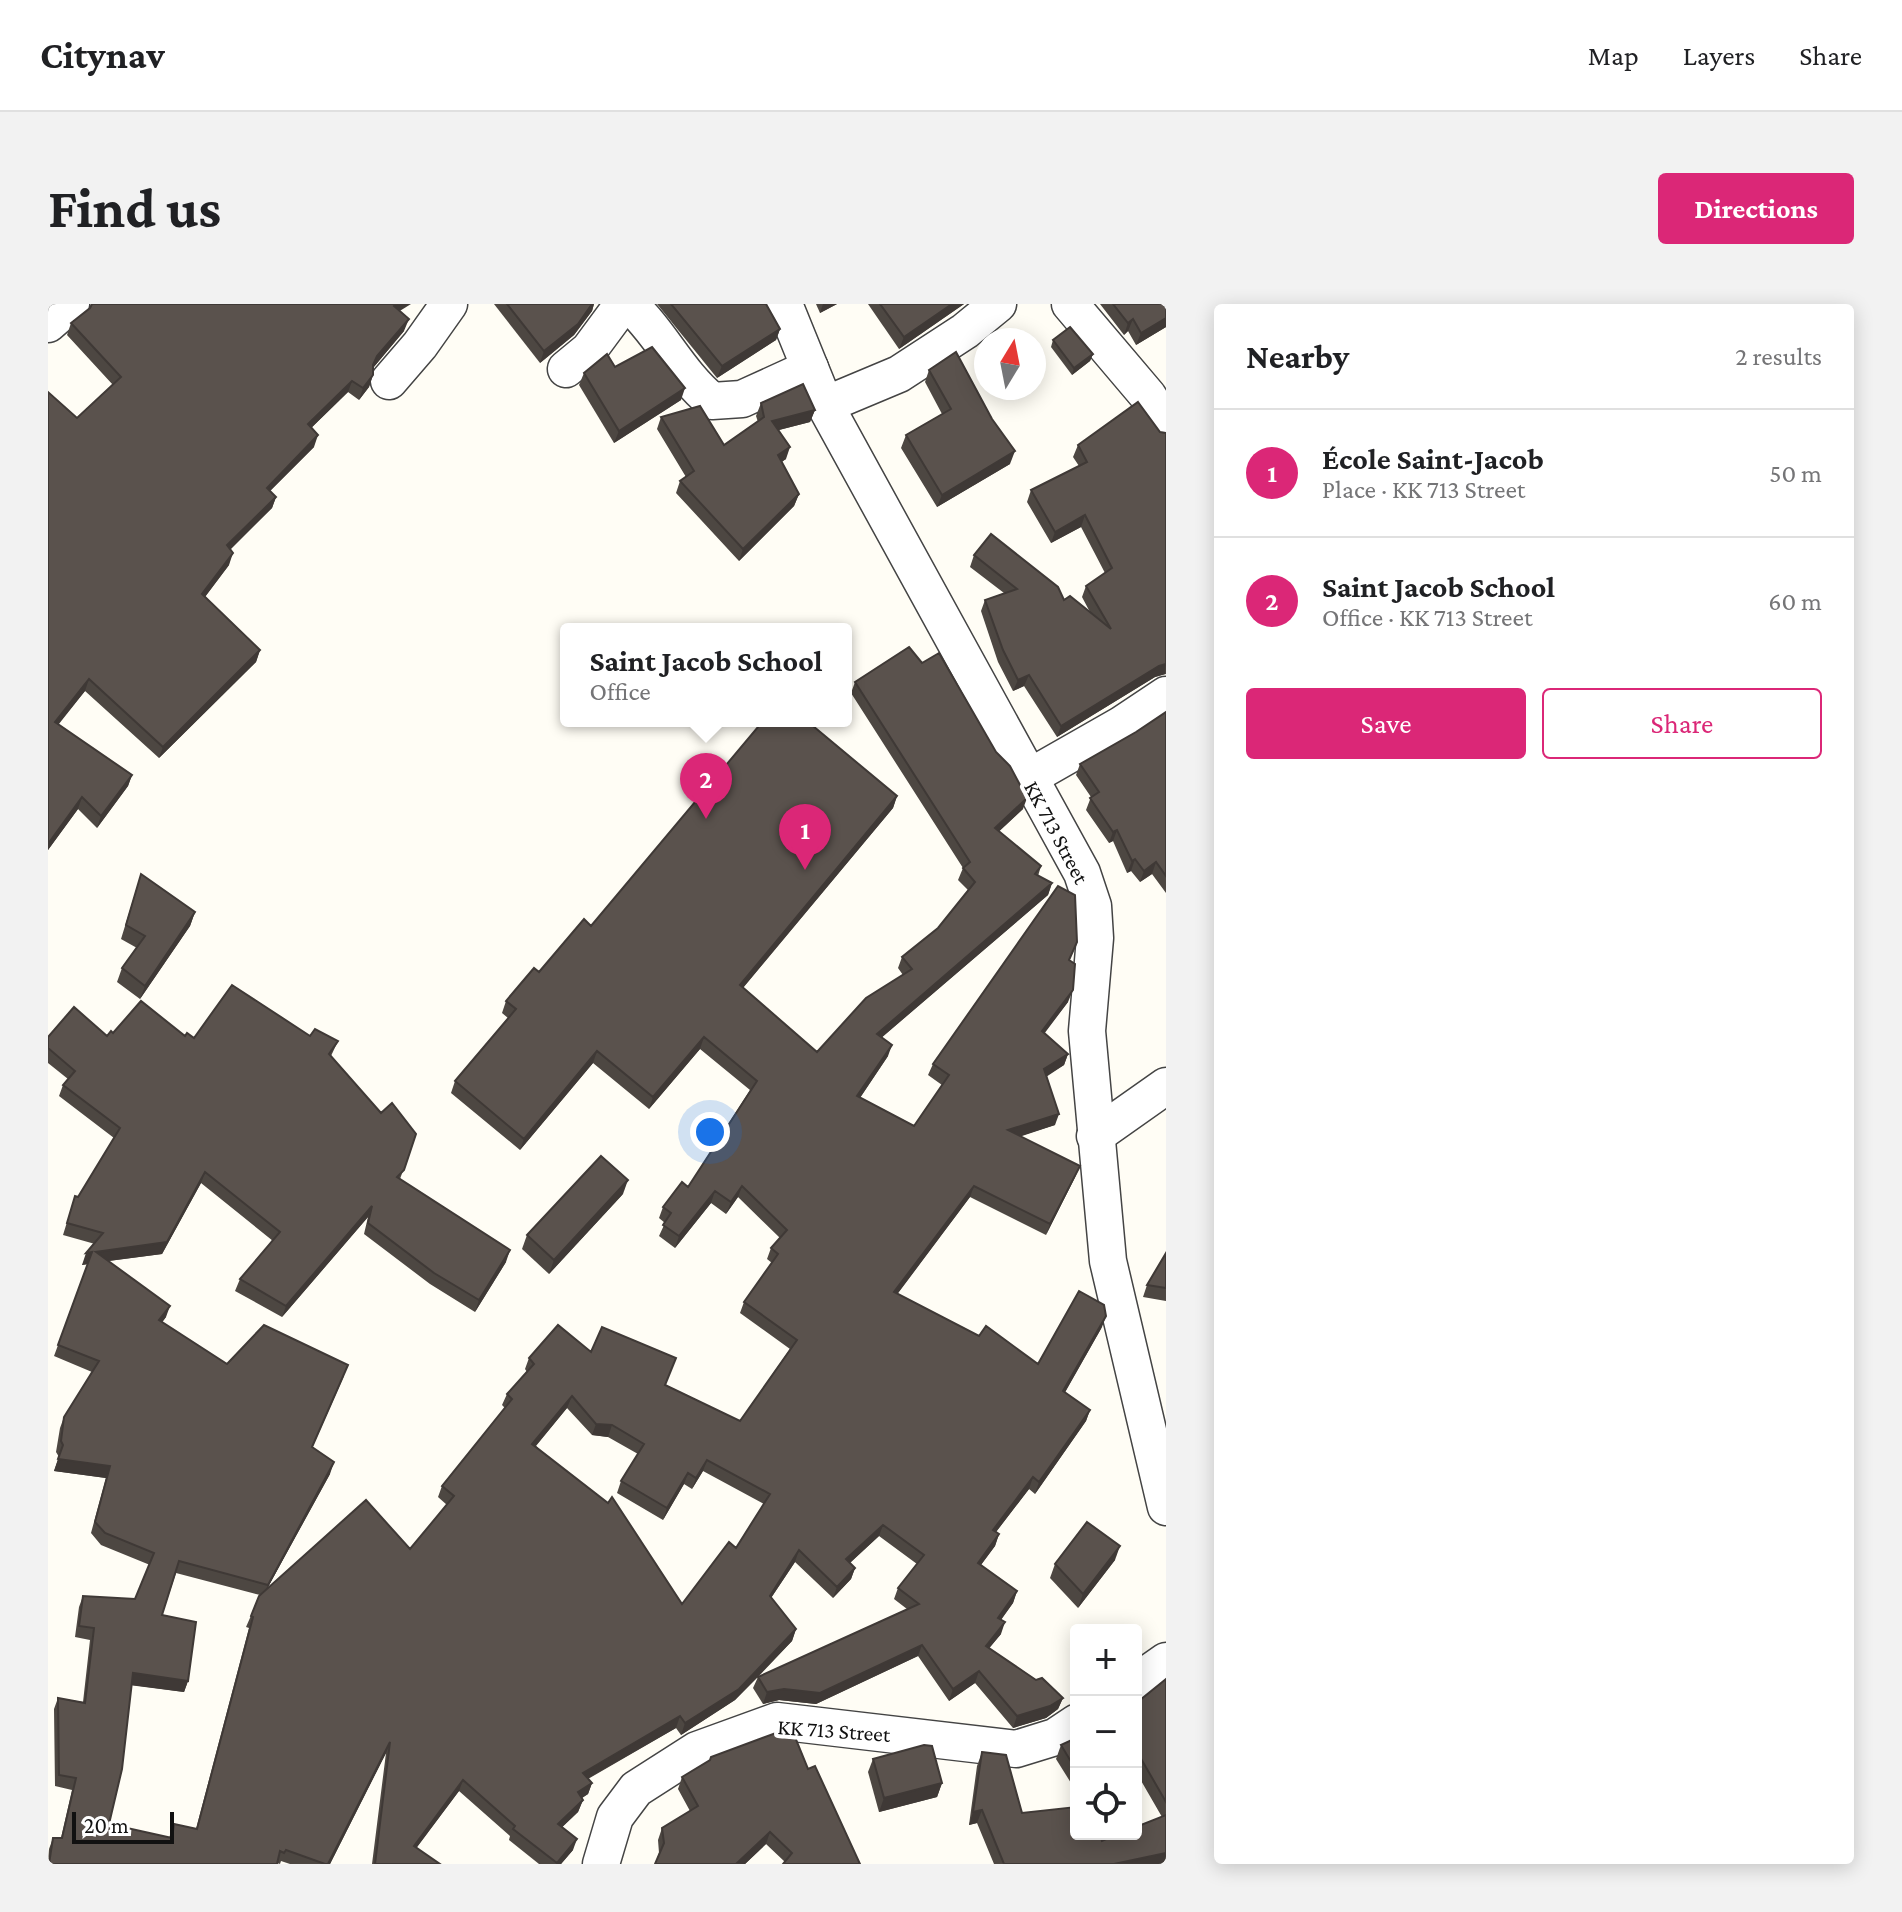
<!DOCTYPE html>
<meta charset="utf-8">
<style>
:root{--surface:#fff;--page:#f2f2f2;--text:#202124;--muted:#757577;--line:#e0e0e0;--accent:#db2777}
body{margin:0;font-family:"Crimson Pro",serif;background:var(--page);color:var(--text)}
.controls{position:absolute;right:24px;bottom:24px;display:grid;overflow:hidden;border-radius:8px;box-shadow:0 4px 20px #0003}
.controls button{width:72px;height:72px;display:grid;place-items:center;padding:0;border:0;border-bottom:2px solid var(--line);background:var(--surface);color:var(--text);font:40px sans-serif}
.compass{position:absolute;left:926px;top:24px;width:72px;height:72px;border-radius:50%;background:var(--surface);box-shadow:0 4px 20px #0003;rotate:10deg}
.scale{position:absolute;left:24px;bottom:20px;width:102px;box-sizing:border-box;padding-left:8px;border:4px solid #111;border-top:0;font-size:22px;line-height:28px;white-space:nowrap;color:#111;-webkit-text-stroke:6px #fff;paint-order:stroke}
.you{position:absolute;left:662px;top:828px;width:28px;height:28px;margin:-20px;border:6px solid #fff;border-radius:50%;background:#1a73e8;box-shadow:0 0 0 12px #1a73e833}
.badge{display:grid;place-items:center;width:52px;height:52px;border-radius:50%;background:var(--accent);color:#fff;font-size:26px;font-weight:700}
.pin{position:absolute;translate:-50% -66px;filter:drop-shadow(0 2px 4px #0008)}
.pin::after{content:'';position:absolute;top:42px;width:28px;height:24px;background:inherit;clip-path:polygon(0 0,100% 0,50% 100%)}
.popup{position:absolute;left:512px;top:319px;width:292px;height:104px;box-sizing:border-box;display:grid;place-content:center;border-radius:8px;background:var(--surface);filter:drop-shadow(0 2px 6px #0005);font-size:26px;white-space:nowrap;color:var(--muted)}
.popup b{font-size:30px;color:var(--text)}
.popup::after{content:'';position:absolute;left:50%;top:100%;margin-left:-16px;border:16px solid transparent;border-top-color:var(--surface)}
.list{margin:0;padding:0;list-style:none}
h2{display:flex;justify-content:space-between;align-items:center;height:104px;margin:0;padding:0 32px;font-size:34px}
h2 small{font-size:26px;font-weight:400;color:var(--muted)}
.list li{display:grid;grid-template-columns:52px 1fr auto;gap:24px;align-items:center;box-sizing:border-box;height:128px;padding:0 32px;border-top:2px solid var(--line)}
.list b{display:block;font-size:30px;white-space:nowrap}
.list p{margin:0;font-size:26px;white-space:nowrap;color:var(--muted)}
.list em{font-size:26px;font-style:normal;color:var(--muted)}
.actions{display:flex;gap:16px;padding:24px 32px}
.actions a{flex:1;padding:18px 0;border:2px solid var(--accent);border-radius:8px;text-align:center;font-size:28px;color:var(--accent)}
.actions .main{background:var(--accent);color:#fff}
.icon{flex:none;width:44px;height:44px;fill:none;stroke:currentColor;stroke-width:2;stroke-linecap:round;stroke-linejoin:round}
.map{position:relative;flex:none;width:1118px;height:1560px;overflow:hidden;border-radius:8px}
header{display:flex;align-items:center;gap:48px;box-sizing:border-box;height:112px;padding:0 40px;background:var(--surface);border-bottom:2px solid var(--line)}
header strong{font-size:38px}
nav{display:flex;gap:44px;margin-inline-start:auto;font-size:28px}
.intro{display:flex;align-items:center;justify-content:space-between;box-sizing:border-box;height:192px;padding:0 48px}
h1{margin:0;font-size:56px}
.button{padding:20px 36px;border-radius:8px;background:var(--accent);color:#fff;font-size:28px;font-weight:700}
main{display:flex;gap:48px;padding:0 48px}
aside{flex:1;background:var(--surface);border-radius:8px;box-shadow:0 4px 20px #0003}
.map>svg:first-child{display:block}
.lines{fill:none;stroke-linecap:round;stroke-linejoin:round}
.street-casing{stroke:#444;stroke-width:39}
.street{stroke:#fff;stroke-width:36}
.wall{fill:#4d4742;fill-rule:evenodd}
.shaded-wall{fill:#3f3936}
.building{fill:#5a524d;stroke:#3f3936;stroke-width:2;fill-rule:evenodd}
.labels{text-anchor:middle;stroke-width:8;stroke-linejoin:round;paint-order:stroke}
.street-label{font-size:22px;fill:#111;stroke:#fff}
</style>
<header>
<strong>Citynav</strong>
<nav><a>Map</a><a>Layers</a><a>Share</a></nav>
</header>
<div class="intro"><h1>Find us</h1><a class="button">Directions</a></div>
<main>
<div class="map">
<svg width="1118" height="1560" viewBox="0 0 1118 1560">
<rect width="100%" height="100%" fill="#fffdf5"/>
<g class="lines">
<defs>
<g id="street">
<path d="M581,0C613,29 630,69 664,97L694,95L762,64"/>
<path d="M736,0L777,101L1034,569L1045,602L1047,634L1039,727L1060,957L1118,1203"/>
<path d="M1022,0L1100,92L1118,121"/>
<path d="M0,20L23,0"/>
<path d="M518,65L541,46L575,0"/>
<path d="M341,77L372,41L401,0"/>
<path d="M777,101L851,70L917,27L950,0"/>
<path d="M980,474L1073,421L1118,391"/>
<path d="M1047,832L1118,782"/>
<path d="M1088,1378L1118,1357"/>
<path d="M553,1560L567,1513L588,1485L649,1446L729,1417L968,1445L1007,1433L1028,1419"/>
</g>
</defs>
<!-- street casing -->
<use href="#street" class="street-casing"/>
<!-- street -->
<use href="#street" class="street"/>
</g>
<!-- wall -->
<g class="wall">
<path d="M446,0H546L544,7L526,31L492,59Z"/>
<path d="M609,0H718L732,25L728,36L669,74Z"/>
<path d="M768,0H789L772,9Z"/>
<path d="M820,0H916L851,45Z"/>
<path d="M1052,0H1118V23L1088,41L1080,27L1076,31Z"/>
<path d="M352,7L356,27L325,64V71L321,83L311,96L300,88L263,124L266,143L222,187L228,193L224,204L182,245L181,261L157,293L212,346L208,358L111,454L37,387L10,420L84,471L80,482L49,524L30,505L0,546V88L29,114L65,81L19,31L23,19Z"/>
<path d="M1005,36L1045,50L1042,57L1024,71L1003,43Z"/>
<path d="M567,63L633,96L566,139L531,81L536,69Z"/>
<path d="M881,66L962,160L889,203L853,144L858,131L894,110L877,78Z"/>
<path d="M713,99L767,106L762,118L731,126L738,155L733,158L751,190L746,202L691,257L628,189L632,177L638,173L609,125L613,113L676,141L710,118L708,112Z"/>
<path d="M1112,128L1118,129V370L1107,373L1009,433L976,382L965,387L950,358L933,307L937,296L956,289L922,263L926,251L1043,310L1034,293L1038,282L1057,269L1033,223L1003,239L979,198L983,186L1031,162L1025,153L1030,141Z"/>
<path d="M807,378L975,505L951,527L993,562L990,572L1004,579L1000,591L834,733L840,752L812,794L866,822L894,781L880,771L885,760L1022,656L1020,698L996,729L1020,750L1016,761L998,772L1007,821L972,832L1032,862L1027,873L998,931L922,893L849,990L931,1032L990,1060L1054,1023L1017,1088L1042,1106L1038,1117L987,1190L981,1185L948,1228L951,1230L947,1242L933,1261L969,1287L965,1299L953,1316V1330L941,1344L1015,1394L1010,1405L998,1414L965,1424L927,1379L901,1397L870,1352L768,1400L731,1396L715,1400L705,1384L710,1373L687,1396L633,1431L628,1424L540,1475L544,1479L540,1490L534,1494L535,1496L530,1508L514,1523L525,1546L513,1560H491L461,1536L462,1532L411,1487L368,1544L392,1560H324L338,1449L282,1560H242L233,1557L232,1560L229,1559V1560H0L1,1545L5,1534H13L24,1486L7,1482L6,1405L10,1394L35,1398L42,1336L27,1333L31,1303L35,1292L87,1295L102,1261L53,1241L43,1229L58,1174L6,1167L11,1153L8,1148L12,1124L16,1113L44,1068L6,1052L40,960L34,961L47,940L15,931L27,892L30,893L66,834L11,792L15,781L20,775L0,759V733L59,732L65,729L137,732L146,734L262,732L290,737L283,752L333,809L368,830L352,875L458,958L427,1008L382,980L316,930L320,913L234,1013L187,987L192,975L225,937L153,879L114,950L61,957L118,1013L114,1018L179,1060L296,1072L264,1144L282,1170L220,1283L362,1245L399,1201L390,1193L394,1182L457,1104L454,1101L459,1090L479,1068L477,1065L481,1054L543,1048L618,1081L692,1117L742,1045L692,1009L696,998L724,959L719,955L723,944L732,934L690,893L678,910L663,899L627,944L611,932L617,919L611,914L615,903L640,883L702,786L652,745L601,805L545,759L472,846L403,789L407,777L460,714L454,709L458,697L543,622L849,492L845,504L695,684L769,748L855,671L850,664L854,653L890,624L921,587L910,576L915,564L803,389ZM519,1104L544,1131L560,1133L590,1150L573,1177L569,1189L615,1216L636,1180L644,1185L655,1167L716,1200L688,1244L634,1300L488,1142ZM831,1232L869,1260L850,1284L846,1295L859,1305L710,1373L744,1337L748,1325L723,1294L747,1258L785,1294L803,1275L807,1264L802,1259ZM128,1269L212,1291L198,1323L201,1324L148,1525L126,1520L121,1534L61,1520L84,1381L136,1388L140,1377L114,1311Z"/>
<path d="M1118,408V589L1104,570L1092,578L1083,567L1079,569L1065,537L1061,539L1038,506L1043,493L1028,471L1032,460L1088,428Z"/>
<path d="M93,570L147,608L142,622L92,695L69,678L74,664L89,644L73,635Z"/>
<path d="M575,890L501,970L474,945L479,931Z"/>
<path d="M1118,949V997L1095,993L1099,981Z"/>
<path d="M1067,1256L1030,1304L1002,1274L1007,1260Z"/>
<path d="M1118,1375V1560H946L929,1519L921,1521L929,1462L934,1448L974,1509L1054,1537L1114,1513L1088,1468V1391L1092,1396Z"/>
<path d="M1028,1434V1487L1008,1455L1013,1441Z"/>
<path d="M825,1455L894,1479L889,1493L831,1508L820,1468Z"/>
<path d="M760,1465L812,1560L737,1558L718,1540L697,1560H607L611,1549L610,1536L614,1524L642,1507L630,1485L634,1473Z"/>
</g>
<!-- shaded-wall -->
<g class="shaded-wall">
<path d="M348,0H363L342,13L346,2Z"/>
<path d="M542,0H546L544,7L526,31L492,59L496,47Z"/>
<path d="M775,0H789L772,9Z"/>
<path d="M904,0H916L851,45L856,33Z"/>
<path d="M1118,14V23L1088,41L1093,29Z"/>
<path d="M361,15L356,27L325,64L321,72L329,52Z"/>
<path d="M1085,15L1080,27L1076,31L1080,19Z"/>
<path d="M732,25L728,36L669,74L674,62Z"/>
<path d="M1045,50L1042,57L1024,71L1026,64Z"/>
<path d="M325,71L321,83L311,96L315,84Z"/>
<path d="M304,77L300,88L255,132L260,120Z"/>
<path d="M637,84L633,96L566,139L571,127Z"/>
<path d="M767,106L762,118L719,129L724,117Z"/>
<path d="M270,131L266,143L214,195L219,184Z"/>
<path d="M742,143L738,155L725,164L730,151Z"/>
<path d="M967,147L962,160L889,203L894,191Z"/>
<path d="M751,190L746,202L691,257L695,245Z"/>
<path d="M228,193L224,204L175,253L179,241Z"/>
<path d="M1037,211L1033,223L1003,239L1007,228Z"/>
<path d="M185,249L181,261L150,302L154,290Z"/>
<path d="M212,346L208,358L111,454L115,443Z"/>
<path d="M1118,360L1117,370L1107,373L1009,433L1013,422L1111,362Z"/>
<path d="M981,371L976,382L965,387L970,376Z"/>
<path d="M41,375L37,387L3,430L7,418Z"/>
<path d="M84,471L80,482L49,524L53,512Z"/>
<path d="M849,492L845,504L688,692L692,681Z"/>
<path d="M34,493L30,505L0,546V540Z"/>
<path d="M979,494L975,505L943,535L947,524Z"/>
<path d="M1069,526L1065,537L1061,539L1065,528Z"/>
<path d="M1087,555L1083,567L1079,569L1084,557Z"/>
<path d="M1108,558L1104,570L1092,578L1096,567Z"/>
<path d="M1004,579L1000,591L825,741L829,730Z"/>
<path d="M147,608L142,622L92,695L97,682Z"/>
<path d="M1025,686L1020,698L990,738L994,727Z"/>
<path d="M656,733L652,745L601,805L605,793Z"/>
<path d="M844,741L840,752L805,804L809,792Z"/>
<path d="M549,747L545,759L472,846L476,835Z"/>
<path d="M1020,750L1016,761L992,777L996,765Z"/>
<path d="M1011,810L1007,821L956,838L960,826Z"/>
<path d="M1032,862L1027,873L998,931L1002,920Z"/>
<path d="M157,868L153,879L114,950L44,959L48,948Z"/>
<path d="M580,876L575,890L501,970L506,956Z"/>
<path d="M694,882L690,893L678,910L683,898Z"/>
<path d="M926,882L922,893L842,1000L846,988Z"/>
<path d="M667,887L663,899L627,944L631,932Z"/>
<path d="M324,902L320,913L234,1013L238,1002Z"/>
<path d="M462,946L458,958L427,1008L431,996Z"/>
<path d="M44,948L40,960L34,961L38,949Z"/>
<path d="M122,1002L118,1013L107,1028L111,1016Z"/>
<path d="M1058,1012L1054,1023L1011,1099L1015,1087Z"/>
<path d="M524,1092L519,1104L480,1151L484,1140Z"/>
<path d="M1042,1106L1038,1117L987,1190L991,1178Z"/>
<path d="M548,1120L564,1121L560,1133L544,1131Z"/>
<path d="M10,1155L62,1162L58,1174L6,1167Z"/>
<path d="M659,1156L655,1167L644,1185L648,1174Z"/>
<path d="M286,1158L282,1170L215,1292L220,1281Z"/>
<path d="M640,1169L636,1180L615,1216L619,1204Z"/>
<path d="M985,1173L981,1185L941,1237L945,1226Z"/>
<path d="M835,1221L831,1232L794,1266L798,1255Z"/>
<path d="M951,1230L947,1242L926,1270L930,1259Z"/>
<path d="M1072,1242L1067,1256L1030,1304L1035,1290Z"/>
<path d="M751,1246L747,1258L717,1303L722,1292Z"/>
<path d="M807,1264L803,1275L785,1294L789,1283Z"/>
<path d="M969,1287L965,1299L946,1325L950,1314Z"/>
<path d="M957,1318L953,1330L934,1353L938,1342Z"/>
<path d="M748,1325L744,1337L687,1396L633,1431L637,1419Z"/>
<path d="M874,1341L870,1352L768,1400L731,1396L715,1400L719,1388Z"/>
<path d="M931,1367L927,1379L901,1397L905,1385Z"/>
<path d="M85,1369L140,1377L136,1388L81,1381Z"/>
<path d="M1015,1394L1010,1405L998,1414L965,1424L969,1412Z"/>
<path d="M632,1412L628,1424L530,1480L535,1469Z"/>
<path d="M342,1438L338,1449L282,1560H280Z"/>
<path d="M415,1476L411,1487L361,1554L366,1542Z"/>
<path d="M544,1479L540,1490L526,1499L530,1488Z"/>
<path d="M894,1479L889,1493L831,1508L836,1494Z"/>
<path d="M535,1496L530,1508L506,1531L510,1520Z"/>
<path d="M934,1506L929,1519L921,1521L925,1508Z"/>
<path d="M722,1528L718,1540L697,1560H688Z"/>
<path d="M529,1535L525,1546L513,1560H509Z"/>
<path d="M1118,1549V1560H1066Z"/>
</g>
<!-- building -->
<g class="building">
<path d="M44,0H348L346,2L361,15L329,52L325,61V71L315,84L304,77L260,120L270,131L219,184L228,193L179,241L185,249L154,290L212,346L115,443L41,375L7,418L84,471L53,512L34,493L0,540V88L29,114L73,73L23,19L42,4Z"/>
<path d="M459,0H544L530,20L496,47Z"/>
<path d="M623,0H718L732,25L674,62Z"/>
<path d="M832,0H904L856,33Z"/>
<path d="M1065,0H1118V14L1093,29L1085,15L1080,19Z"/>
<path d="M1022,23L1045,50L1026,64L1005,36Z"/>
<path d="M604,43L637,84L571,127L536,69L559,50L567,63Z"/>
<path d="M908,48L944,115L967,147L894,191L858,131L903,105L881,66Z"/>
<path d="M755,80L767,106L724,117L742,143L730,151L751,190L695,245L632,177L646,167L613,113L652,102L676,141L716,113L713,99Z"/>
<path d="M1090,98L1112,128L1118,129V360L1111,362L1013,422L981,371L970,376L955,346L937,296L969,285L926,251L943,230L1010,283L1016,296L1022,292L1063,325L1038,282L1064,264L1037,211L1007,228L983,186L1039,158L1030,141Z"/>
<path d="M861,343L874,359L891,349L948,448L962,462L979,494L947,524L993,562L987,570L1004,579L829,730L844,741L809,792L866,822L901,771L885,760L1010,582L1027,591L1029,638L1021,656L1027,660L1025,686L994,727L1020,750L996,765L1011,810L960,826L1032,862L1002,920L926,882L846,988L931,1032L938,1022L990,1060L1031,987L1056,1001L1058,1012L1015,1087L1042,1106L991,1178L985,1173L945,1226L951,1230L930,1259L969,1287L950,1314L957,1318L938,1342L988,1376L994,1374L1015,1394L1002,1402L969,1412L931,1367L905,1385L874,1341L772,1389L736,1385L719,1388L710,1373L871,1300L850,1284L876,1251L835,1221L798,1255L807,1264L789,1283L751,1246L722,1292L748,1325L691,1385L637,1419L632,1412L535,1469L544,1479L530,1488L535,1496L510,1520L529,1535L509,1559L465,1525L467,1522L415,1476L366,1542L392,1560H327L342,1438L280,1560H277L238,1546L236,1549L232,1547L229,1560H1L5,1534H14L28,1474L11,1471L10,1394L37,1399L46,1324L31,1322L35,1292L87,1295L106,1249L57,1229L47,1218L62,1162L10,1155L15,1141L13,1137L16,1113L51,1057L10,1041L44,948L38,949L55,929L19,919L27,892L30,893L72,824L15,781L27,767L0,744V733L26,703L59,732L63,727L65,729L93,697L137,732L139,729L146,734L184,681L262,732L267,725L290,737L281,750L333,809L344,799L368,830L356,866L349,873L462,946L431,996L386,969L320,919L324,902L238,1002L192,975L232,928L157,868L119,938L48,948L122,1002L111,1016L179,1060L216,1021L300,1061L264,1143L286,1158L220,1281L131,1257L114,1311L148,1318L140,1377L85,1369L74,1465L61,1520L124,1534L126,1520L149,1525L205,1313L203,1312L211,1292L318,1196L362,1245L406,1192L394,1182L464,1095L459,1090L486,1060L481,1054L510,1021L543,1048L554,1023L628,1054L617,1081L692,1117L749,1036L696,998L730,950L723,944L739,926L694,882L683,898L667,887L631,932L615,921L623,909L615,903L634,878L640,883L709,777L656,733L605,793L549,747L476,835L407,777L468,705L458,697L486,664L491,668L536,615L543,622L715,417H759L849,492L692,681L769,748L818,694L864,665L854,653L890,624L927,578L915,564L922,558L807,378ZM524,1092L548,1120L564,1121L596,1140L573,1177L619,1204L640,1169L648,1174L659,1156L722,1190L688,1244L681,1238L634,1300L564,1193L560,1199L484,1140Z"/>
<path d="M1118,408V572L1108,558L1096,567L1087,555L1084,557L1069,526L1065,528L1042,494L1051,488L1032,460L1088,428Z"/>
<path d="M93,570L147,608L97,682L74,664L97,632L78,621Z"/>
<path d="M553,852L580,876L506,956L479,931Z"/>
<path d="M1118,949V984L1099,981Z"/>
<path d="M1039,1218L1072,1242L1035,1290L1007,1260Z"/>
<path d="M1118,1375V1498L1088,1446V1391L1092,1396Z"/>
<path d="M736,1426L745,1428L760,1465L767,1462L812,1560H735L744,1549L722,1528L688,1560H607L616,1539L614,1524L650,1502L634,1473L662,1456L663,1453Z"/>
<path d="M1028,1434V1466L1013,1441Z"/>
<path d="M876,1441L884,1442L894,1479L836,1494L825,1455Z"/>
<path d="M934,1448L958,1451L974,1509L1028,1503V1530H1052L1054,1537L1070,1530H1088V1523L1118,1511V1549L1066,1560H956L934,1506L925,1508Z"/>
</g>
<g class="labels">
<!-- street labels -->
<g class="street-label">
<text transform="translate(1009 528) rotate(62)" y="8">KK 713 Street</text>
<text transform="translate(786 1426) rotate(4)" y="8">KK 713 Street</text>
</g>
</g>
</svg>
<div class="controls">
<button>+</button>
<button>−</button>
<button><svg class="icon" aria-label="locate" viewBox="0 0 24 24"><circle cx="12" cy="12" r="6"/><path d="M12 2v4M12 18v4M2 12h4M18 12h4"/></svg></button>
</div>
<svg class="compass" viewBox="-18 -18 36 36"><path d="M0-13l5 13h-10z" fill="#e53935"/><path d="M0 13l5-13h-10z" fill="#757577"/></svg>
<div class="scale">20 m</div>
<div class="you"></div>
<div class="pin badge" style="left:757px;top:566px">1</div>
<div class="pin badge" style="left:658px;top:515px">2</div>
<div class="popup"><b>Saint Jacob School</b>Office</div>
</div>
<aside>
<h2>Nearby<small>2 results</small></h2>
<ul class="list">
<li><span class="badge">1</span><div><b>École Saint-Jacob</b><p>Place · KK 713 Street</p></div><em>50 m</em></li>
<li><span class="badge">2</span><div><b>Saint Jacob School</b><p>Office · KK 713 Street</p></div><em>60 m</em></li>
</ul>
<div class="actions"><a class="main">Save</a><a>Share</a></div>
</aside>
</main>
